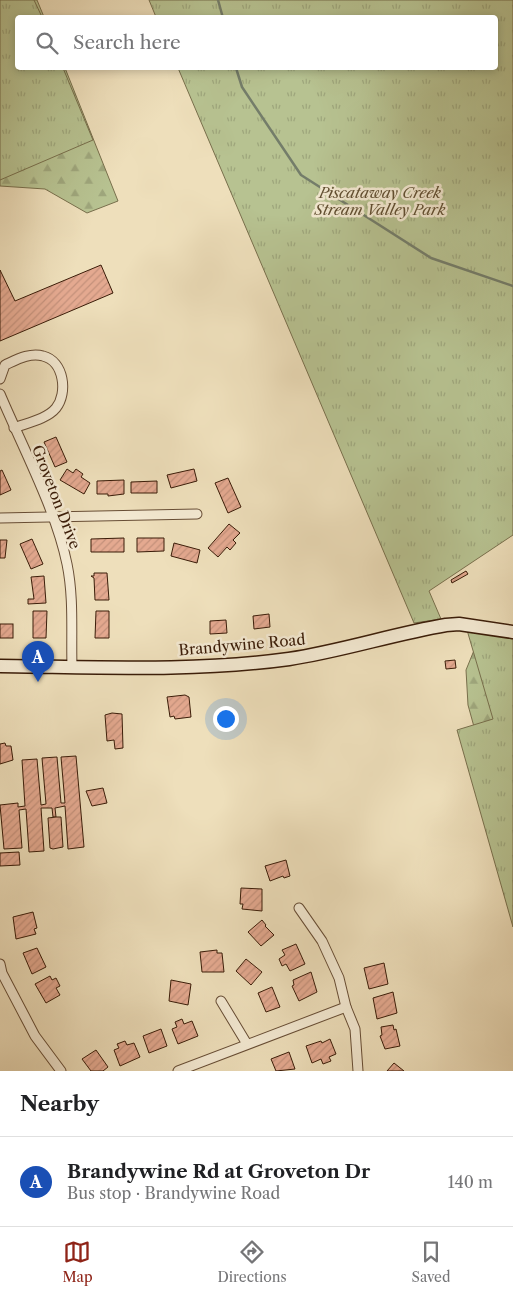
<!DOCTYPE html>
<meta charset="utf-8">
<style>
:root{--surface:#fff;--page:#f6f6f6;--text:#202124;--muted:#757577;--line:#e0e0e0;--accent:#8f2418}
body{margin:0;font-family:"Libre Caslon Text",serif;background:var(--page);color:var(--text)}
.you{position:absolute;left:225px;top:718px;width:18px;height:18px;margin:-12px;border:4px solid #fff;border-radius:50%;background:#1a73e8;box-shadow:0 0 0 8px #1a73e833}
.badge{display:grid;place-items:center;width:32px;height:32px;border-radius:50%;background:var(--accent);color:#fff;font-size:16px;font-weight:700}
.pin{position:absolute;translate:-50% -41px;filter:drop-shadow(0 1px 2px #0008)}
.pin::after{content:'';position:absolute;top:26px;width:18px;height:15px;background:inherit;clip-path:polygon(0 0,100% 0,50% 100%)}
.list{margin:0;padding:0;list-style:none}
h2{display:flex;justify-content:space-between;align-items:center;height:65px;margin:0;padding:0 20px;font-size:21px}
h2 small{font-size:16px;font-weight:400;color:var(--muted)}
.list li{display:grid;grid-template-columns:32px 1fr auto;gap:15px;align-items:center;box-sizing:border-box;height:90px;padding:0 20px;border-top:1px solid var(--line)}
.list b{display:block;font-size:19px;white-space:nowrap}
.list p{margin:0;font-size:16px;white-space:nowrap;color:var(--muted)}
.list em{font-size:16px;font-style:normal;color:var(--muted)}
.icon{flex:none;width:28px;height:28px;fill:none;stroke:currentColor;stroke-width:2;stroke-linecap:round;stroke-linejoin:round}
.map{position:relative;flex:none;width:513px;height:1071px;overflow:hidden}
.search{position:absolute;background:var(--surface);box-shadow:0 2px 8px #0003;left:15px;right:15px;top:15px;height:55px;display:flex;align-items:center;gap:12px;box-sizing:border-box;padding:0 18px;border-radius:5px;color:var(--muted);font-size:19px}
.sheet{height:155px;background:var(--surface)}
nav{display:flex;justify-content:space-around;align-items:center;box-sizing:border-box;height:70px;border-top:1px solid var(--line);background:var(--surface);font-size:14px;color:var(--muted)}
nav a{display:grid;justify-items:center;gap:2px}
nav .on{color:var(--accent)}
.map>svg:first-child{display:block}
.forest{fill:url(#forest-firs);stroke:#786f4c}
.park{fill:url(#park-tufts);stroke:#786f4c}
.lines{fill:none;stroke-linecap:round;stroke-linejoin:round}
.stream{stroke:#747d6a;stroke-width:2.5}
.building{fill:url(#building-hatch);stroke:#3a1c08}
.street-casing{stroke:#674d35;stroke-width:11}
.secondary-casing{stroke:#3a1c08;stroke-width:15}
.street{stroke:#f4ead3;stroke-width:9}
.secondary{stroke:#f4ead3;stroke-width:12}
.labels{text-anchor:middle;stroke-width:5;stroke-linejoin:round;paint-order:stroke}
.park-label{font-size:15px;font-style:italic;fill:#604e31;stroke:#f4ead3}
.street-label{font-size:15px;fill:#3a1c08;stroke:#f4ead3}
</style>
<div class="map">
<svg width="513" height="1071" viewBox="0 0 513 1071">
<defs>
<pattern id="forest-firs" width="22" height="20" patternUnits="userSpaceOnUse" patternTransform="scale(1.25)"><rect width="22" height="20" fill="#b7c291"/><path d="M5 1l3.5 6h-7zM16 11l3.5 6h-7z" fill="#9ea67c"/></pattern>
<pattern id="park-tufts" width="24" height="20" patternUnits="userSpaceOnUse" patternTransform="scale(1.25)"><rect width="24" height="20" fill="#b7c291"/><path d="M3 7l-1-3M5 7V3M7 7l1-3M15 17l-1-3M17 17v-4M19 17l1-3" fill="none" stroke="#9ea67c"/></pattern>
<pattern id="building-hatch" width="6" height="6" patternUnits="userSpaceOnUse" patternTransform="scale(1.25)"><rect width="6" height="6" fill="#e4a990"/><path d="M-1 1l2-2M0 6l6-6M5 7l2-2" fill="none" stroke="#c4917b"/></pattern>
</defs>
<rect width="100%" height="100%" fill="#eedfbb"/>
<filter id="stains"><feTurbulence type="fractalNoise" baseFrequency=".004" numOctaves="4"/><feColorMatrix values="0 0 0 0 .2 0 0 0 0 .09 0 0 0 0 .02 0 0 0 .5 -.17"/></filter>
<radialGradient id="worn" r=".72"><stop offset=".6" stop-color="#630" stop-opacity="0"/><stop offset="1" stop-color="#630" stop-opacity=".3"/></radialGradient>
<!-- forest -->
<g class="forest">
<path d="M0,0H37L44,17L18,18V68H65L118,201L87,213L45,189L0,186Z"/>
<path d="M477,643L513,654V868L468,705L466,670Z"/>
</g>
<!-- park -->
<g class="park">
<path d="M0,0H34L42,17L18,18V68H63L93,140L0,180Z"/>
<path d="M149,0H513V535L429,591L441,619L414,623L178,68H496V18L156,17Z"/>
<path d="M467,630L513,636V927L457,730L493,719Z"/>
</g>
<g class="lines">
<!-- stream -->
<g class="stream">
<path d="M218,0L223,18"/>
<path d="M236,68L242,87L301,175L431,258L513,286"/>
</g>
</g>
<!-- building -->
<g class="building">
<path d="M101,265L113,293L0,341V270L15,301Z"/>
<path d="M56,437L67,462L55,467L44,442Z"/>
<path d="M67,469L73,473L76,469L83,474L81,477L90,483L84,494L60,480Z"/>
<path d="M194,469L197,481L171,488L167,475Z"/>
<path d="M2,470L11,490L0,495V471Z"/>
<path d="M228,478L241,507L228,513L215,483Z"/>
<path d="M124,480V494L108,496V494H97V481Z"/>
<path d="M157,481V493H131V482Z"/>
<path d="M229,524L240,533L233,540L236,543L230,550L227,547L218,557L208,548Z"/>
<path d="M124,538V552H91V539Z"/>
<path d="M137,538H164V551L137,552Z"/>
<path d="M32,539L43,564L31,569L20,544Z"/>
<path d="M0,540H7L5,558H0Z"/>
<path d="M174,543L200,550L197,563L171,556Z"/>
<path d="M466,571L468,574L452,583L451,580Z"/>
<path d="M94,573H107L109,600H95L94,578L91,576H94Z"/>
<path d="M44,576L46,603L28,604V599H34L31,577Z"/>
<path d="M33,611H47L46,638H33Z"/>
<path d="M96,611H109V638H95Z"/>
<path d="M269,614L270,627L254,629L253,616Z"/>
<path d="M226,620L227,633L210,634V621Z"/>
<rect x="0" y="624" width="13" height="14"/>
<path d="M455,660L456,668L446,669L445,661Z"/>
<path d="M185,695L189,697L191,717L175,719L174,716L170,717L167,697Z"/>
<path d="M112,713L122,714L123,748L115,749L114,740L107,741L105,715Z"/>
<path d="M5,743L6,746H11L13,760L0,764V744Z"/>
<path d="M76,756L84,847L68,849L65,806L55,808L56,817H53L52,808H41L44,851L29,852L26,809L19,810L22,848L4,849L0,805L18,803V807L25,806L22,760L37,759L41,805L46,804L42,758L57,757L61,803H65L61,757Z"/>
<path d="M103,788L107,803L92,806L86,791Z"/>
<path d="M56,817H61L63,847L53,849L50,848L48,818Z"/>
<path d="M19,852L20,865L0,866V853Z"/>
<path d="M286,860L290,876L284,878L283,876L270,881L265,866Z"/>
<path d="M241,888L262,889V911L242,909L243,904H240Z"/>
<path d="M33,912L37,928L34,929L36,934L16,939L13,917Z"/>
<path d="M262,920L266,925L265,926L274,935L261,946L248,932Z"/>
<path d="M296,944L305,964L290,971L286,964L282,966L279,959L285,955L282,950Z"/>
<path d="M37,948L46,967L32,974L23,953Z"/>
<path d="M217,950V953H222L224,972H202L200,952Z"/>
<path d="M246,959L262,972L251,985L236,971Z"/>
<path d="M384,963L388,984L369,989L364,968Z"/>
<path d="M311,972L317,992L299,1001L292,986L294,985L293,980Z"/>
<path d="M50,976L52,980L56,978L60,986L56,988L60,995L46,1003L35,984Z"/>
<path d="M171,980L191,984L188,1005L169,1001Z"/>
<path d="M272,987L280,1007L266,1012L258,993Z"/>
<path d="M393,992L397,1013L377,1019L373,998Z"/>
<path d="M182,1019L184,1024L192,1021L198,1036L178,1044L172,1029L177,1027L175,1022Z"/>
<path d="M393,1025L394,1030L396,1029L400,1046L385,1049L380,1036L382,1035L381,1027Z"/>
<path d="M161,1029L167,1046L149,1053L143,1036Z"/>
<path d="M330,1039L336,1054L329,1057L331,1061L323,1064L321,1059L312,1063L306,1046L321,1041L322,1043Z"/>
<path d="M125,1041L127,1045L134,1043L140,1057L120,1066L114,1050L119,1048L117,1044Z"/>
<path d="M96,1050L108,1067L103,1071H91L82,1059Z"/>
<path d="M289,1052L295,1069L276,1071L271,1059Z"/>
<path d="M394,1063L404,1071H387Z"/>
</g>
<g class="lines">
<defs>
<g id="street">
<path d="M0,379L5,365C16,360 30,352 43,356C64,361 68,393 56,408C47,419 27,423 14,428"/>
<path d="M0,394C22,446 56,510 67,564C74,598 71,633 72,667"/>
<path d="M0,518L197,514"/>
<path d="M299,908L322,941L339,978L346,1007L355,1029L358,1071"/>
<path d="M0,964L2,973L35,1036L61,1071"/>
<path d="M221,1001L247,1044"/>
<path d="M178,1071L346,1007"/>
</g>
<path id="secondary" d="M0,666C96,667 194,672 289,659C342,651 393,634 446,625L459,624L513,632"/>
</defs>
<!-- street casing -->
<use href="#street" class="street-casing"/>
<!-- secondary casing -->
<use href="#secondary" class="secondary-casing"/>
<!-- street -->
<use href="#street" class="street"/>
<!-- secondary -->
<use href="#secondary" class="secondary"/>
</g>
<g class="labels">
<!-- park labels -->
<g class="park-label">
<text x="380" y="198">Piscataway Creek<tspan x="380" dy="17">Stream Valley Park</tspan></text>
</g>
<!-- street labels -->
<g class="street-label">
<text transform="translate(56 497) rotate(69)" y="5">Groveton Drive</text>
<text transform="translate(242 645) rotate(-5)" y="5">Brandywine Road</text>
</g>
</g>
<rect width="100%" height="100%" filter="url(#stains)"/>
<rect width="100%" height="100%" fill="url(#worn)"/>
</svg>
<div class="you"></div>
<div class="pin badge" style="left:38px;top:682px;background:#1a4fb4">A</div>
<div class="search"><svg class="icon" aria-label="search" viewBox="0 0 24 24"><circle cx="10" cy="10" r="6"/><path d="M15 15l6 6"/></svg>Search here</div>
</div>
<section class="sheet">
<h2>Nearby<small></small></h2>
<ul class="list">
<li><span class="badge" style="background:#1a4fb4">A</span><div><b>Brandywine Rd at Groveton Dr</b><p>Bus stop · Brandywine Road</p></div><em>140 m</em></li>
</ul>
</section>
<nav>
<a class="on"><svg class="icon" aria-label="map" viewBox="0 0 24 24"><path d="M3 6l6-2 6 2 6-2v14l-6 2-6-2-6 2zM9 4v14M15 6v14"/></svg>Map</a>
<a><svg class="icon" aria-label="directions" viewBox="0 0 24 24"><path d="M12 3l9 9-9 9-9-9zM9 14v-3h6M13 9l2 2-2 2"/></svg>Directions</a>
<a><svg class="icon" aria-label="saved" viewBox="0 0 24 24"><path d="M7 4h10v16l-5-4-5 4z"/></svg>Saved</a>
</nav>
